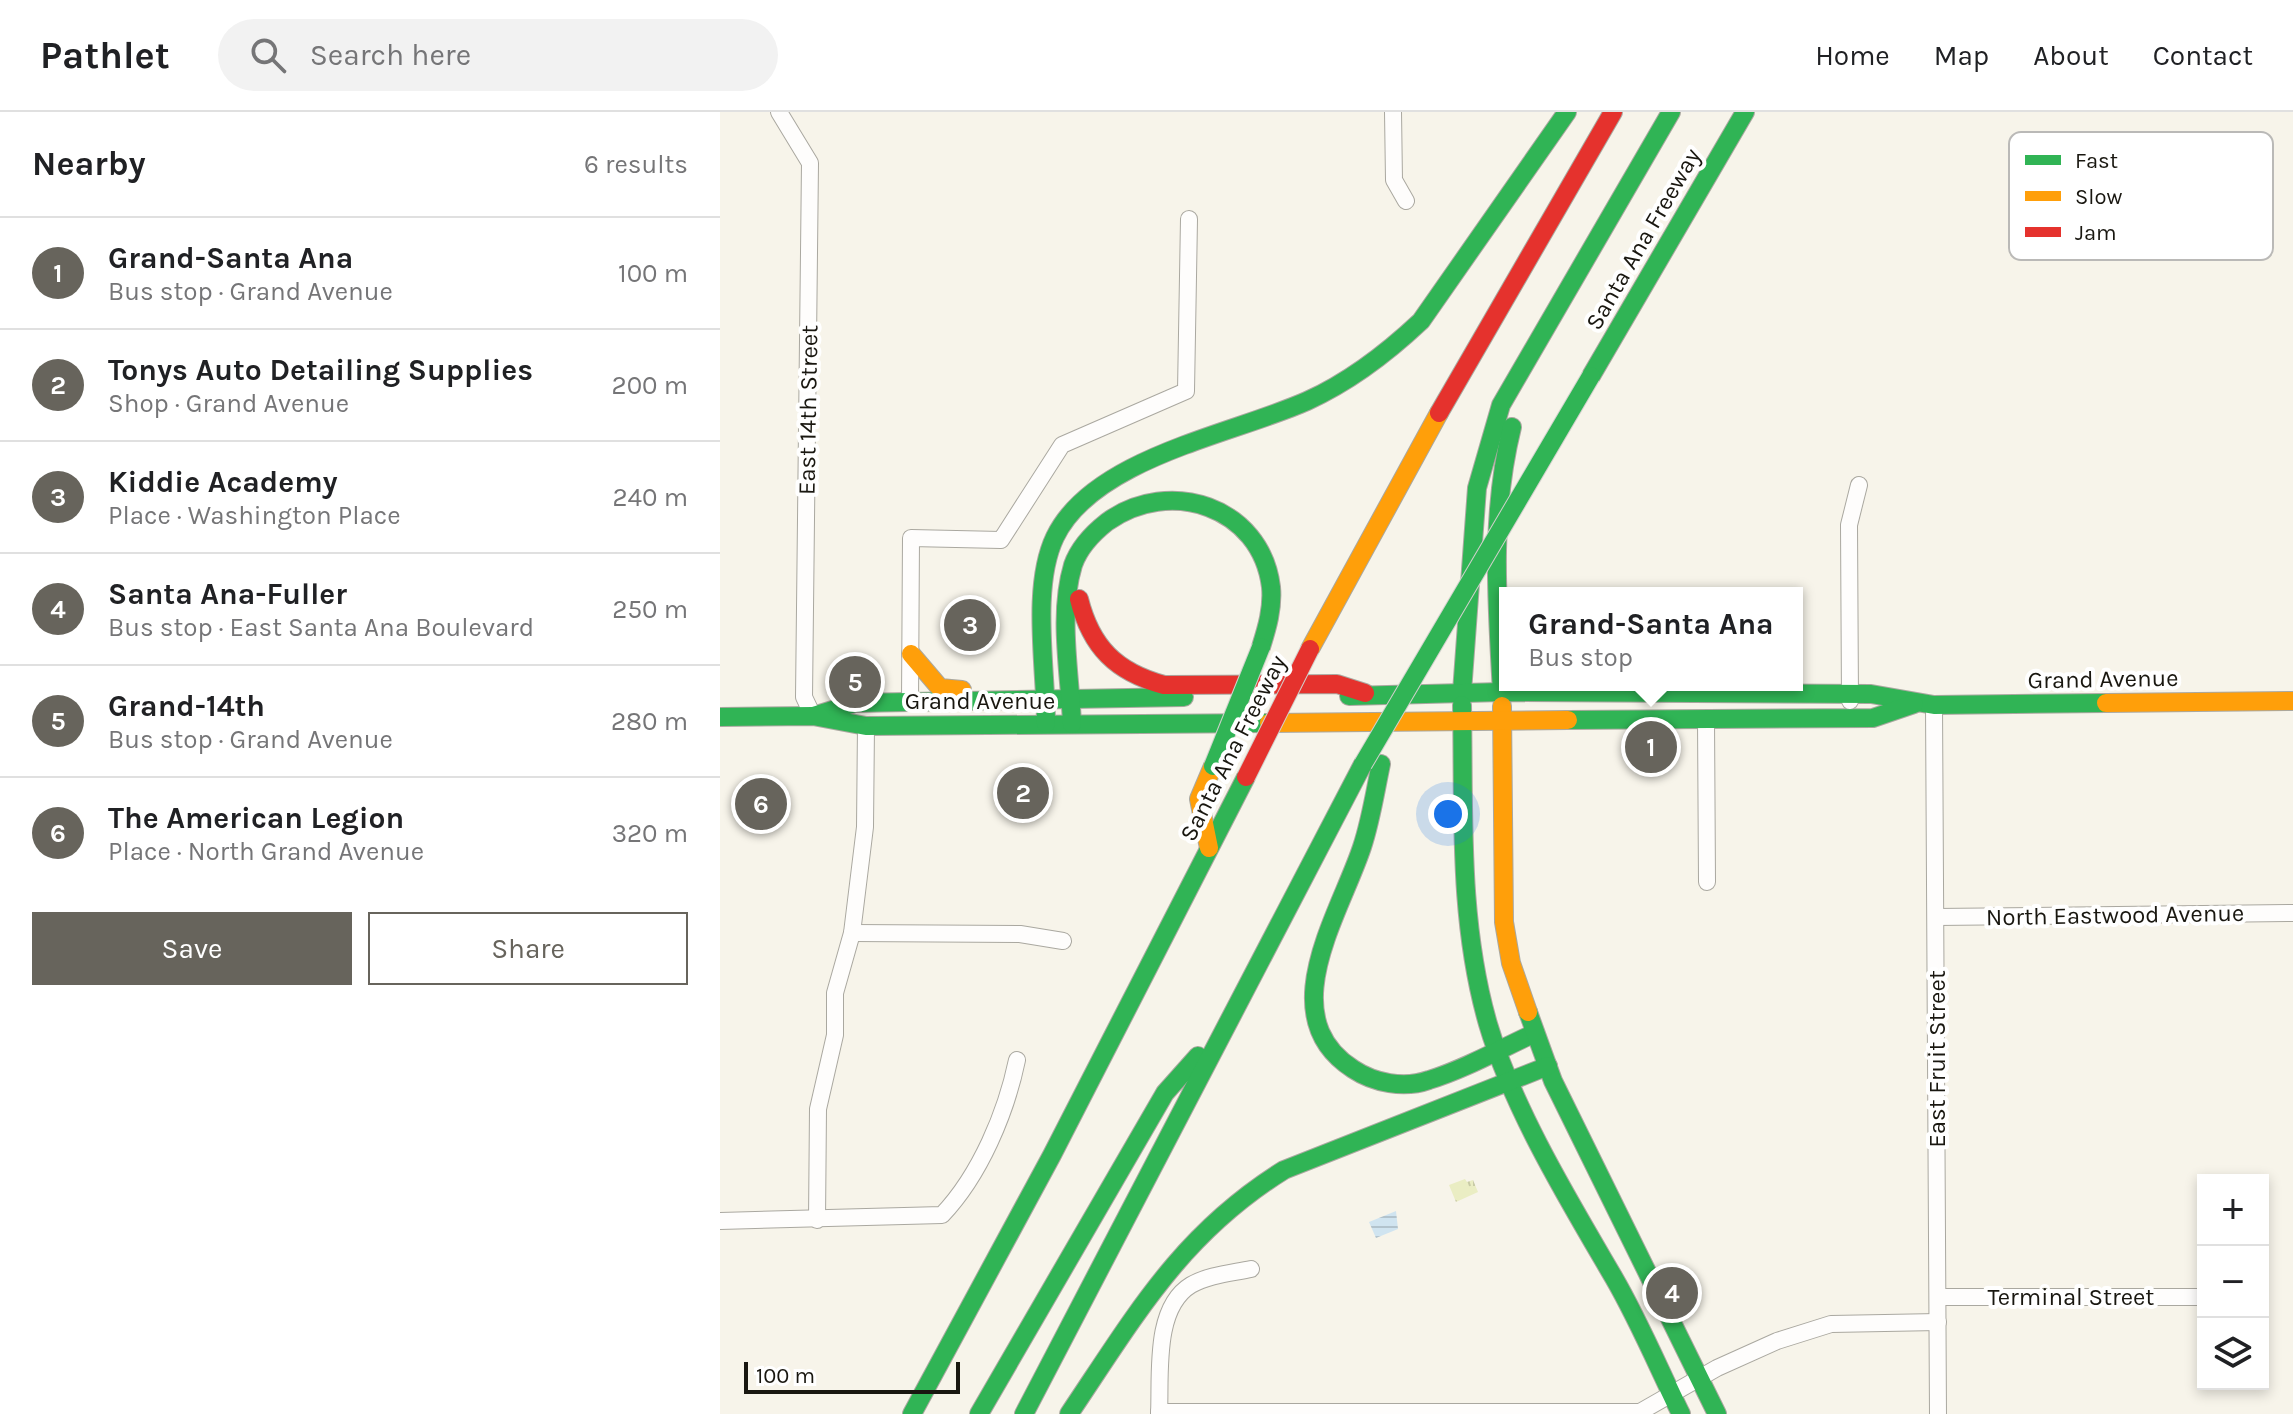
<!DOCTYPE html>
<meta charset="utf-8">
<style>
:root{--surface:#fff;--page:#f2f2f2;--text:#202124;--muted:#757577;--line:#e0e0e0;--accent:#67645c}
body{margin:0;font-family:Karla,sans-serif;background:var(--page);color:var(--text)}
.controls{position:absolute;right:24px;bottom:24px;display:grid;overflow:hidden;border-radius:0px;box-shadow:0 4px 12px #0003}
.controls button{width:72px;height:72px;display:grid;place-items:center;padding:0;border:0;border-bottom:2px solid var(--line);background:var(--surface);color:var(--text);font:40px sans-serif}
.scale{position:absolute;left:24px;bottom:20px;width:216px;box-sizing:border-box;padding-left:8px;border:4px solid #191710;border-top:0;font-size:22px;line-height:28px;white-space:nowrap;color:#191710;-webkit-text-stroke:6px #fff;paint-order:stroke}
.you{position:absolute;left:728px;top:702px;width:28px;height:28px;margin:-20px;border:6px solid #fff;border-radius:50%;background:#1a73e8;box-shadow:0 0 0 12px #1a73e833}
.badge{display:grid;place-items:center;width:52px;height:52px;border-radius:50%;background:var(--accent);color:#fff;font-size:26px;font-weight:700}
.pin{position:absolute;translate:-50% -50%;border:4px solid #fff;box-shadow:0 2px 8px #0006}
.popup{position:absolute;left:779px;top:475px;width:304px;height:104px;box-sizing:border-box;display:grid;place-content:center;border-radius:0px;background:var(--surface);filter:drop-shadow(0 2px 6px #0005);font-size:26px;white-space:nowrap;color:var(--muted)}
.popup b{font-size:30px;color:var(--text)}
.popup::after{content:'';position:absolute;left:50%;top:100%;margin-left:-16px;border:16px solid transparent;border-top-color:var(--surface)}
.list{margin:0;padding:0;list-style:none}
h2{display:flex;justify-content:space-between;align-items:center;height:104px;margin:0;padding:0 32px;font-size:34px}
h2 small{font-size:26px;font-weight:400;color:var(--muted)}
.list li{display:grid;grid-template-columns:52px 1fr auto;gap:24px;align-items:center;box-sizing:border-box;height:112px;padding:0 32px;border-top:2px solid var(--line)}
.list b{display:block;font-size:30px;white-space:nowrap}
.list p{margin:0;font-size:26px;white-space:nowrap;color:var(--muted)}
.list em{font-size:26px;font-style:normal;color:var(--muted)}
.actions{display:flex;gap:16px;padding:24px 32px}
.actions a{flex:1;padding:18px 0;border:2px solid var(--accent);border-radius:0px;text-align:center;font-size:28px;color:var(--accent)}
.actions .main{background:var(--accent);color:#fff}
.icon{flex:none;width:44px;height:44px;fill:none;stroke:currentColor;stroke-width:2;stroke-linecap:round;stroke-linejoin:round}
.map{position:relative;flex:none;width:1573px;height:1302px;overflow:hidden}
header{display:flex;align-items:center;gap:48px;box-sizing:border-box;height:112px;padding:0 40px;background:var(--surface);border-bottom:2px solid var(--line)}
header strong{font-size:38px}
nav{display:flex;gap:44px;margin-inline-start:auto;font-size:28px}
.search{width:560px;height:72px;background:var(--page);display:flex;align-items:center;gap:20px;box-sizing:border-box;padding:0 28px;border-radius:44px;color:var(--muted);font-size:30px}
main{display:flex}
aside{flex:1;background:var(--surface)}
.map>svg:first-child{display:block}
.grass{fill:url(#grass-tufts)}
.water{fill:url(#water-rules)}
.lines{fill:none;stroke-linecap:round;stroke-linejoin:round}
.street-casing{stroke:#aaa8a0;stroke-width:18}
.fast-casing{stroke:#aaa8a0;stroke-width:20}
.slow-casing{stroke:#aaa8a0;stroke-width:20}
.jam-casing{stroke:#aaa8a0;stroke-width:20}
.street{stroke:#fefdfc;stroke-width:16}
.fast{stroke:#30b455;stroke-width:18}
.slow{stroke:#ff9f0a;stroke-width:18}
.jam{stroke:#e5322d;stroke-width:18}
.fast-bridge-casing{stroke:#d2d1cd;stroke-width:20;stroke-linecap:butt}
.jam-bridge-casing{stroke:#d2d1cd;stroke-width:20;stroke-linecap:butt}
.fast-bridge{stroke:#30b455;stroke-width:18}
.jam-bridge{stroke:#e5322d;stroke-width:18}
.labels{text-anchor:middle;stroke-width:8;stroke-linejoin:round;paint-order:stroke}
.street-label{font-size:24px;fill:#191710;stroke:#fff}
.key{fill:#fff;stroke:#bab9b7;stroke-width:2}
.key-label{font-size:22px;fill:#191710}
</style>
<header>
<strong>Pathlet</strong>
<div class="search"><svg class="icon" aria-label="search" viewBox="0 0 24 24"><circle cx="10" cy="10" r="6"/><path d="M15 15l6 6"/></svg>Search here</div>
<nav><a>Home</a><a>Map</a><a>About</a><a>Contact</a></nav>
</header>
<main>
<aside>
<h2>Nearby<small>6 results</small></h2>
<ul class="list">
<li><span class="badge">1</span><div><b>Grand-Santa Ana</b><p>Bus stop · Grand Avenue</p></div><em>100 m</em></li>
<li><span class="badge">2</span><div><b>Tonys Auto Detailing Supplies</b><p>Shop · Grand Avenue</p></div><em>200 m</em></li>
<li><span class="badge">3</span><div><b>Kiddie Academy</b><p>Place · Washington Place</p></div><em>240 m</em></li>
<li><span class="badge">4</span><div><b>Santa Ana-Fuller</b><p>Bus stop · East Santa Ana Boulevard</p></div><em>250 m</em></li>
<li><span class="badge">5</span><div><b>Grand-14th</b><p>Bus stop · Grand Avenue</p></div><em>280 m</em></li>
<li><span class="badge">6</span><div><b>The American Legion</b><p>Place · North Grand Avenue</p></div><em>320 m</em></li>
</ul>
<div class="actions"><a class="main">Save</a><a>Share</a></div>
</aside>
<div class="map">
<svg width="1573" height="1302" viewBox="0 0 1573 1302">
<defs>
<pattern id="grass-tufts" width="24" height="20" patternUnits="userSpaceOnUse" patternTransform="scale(2)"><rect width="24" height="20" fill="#eaedc3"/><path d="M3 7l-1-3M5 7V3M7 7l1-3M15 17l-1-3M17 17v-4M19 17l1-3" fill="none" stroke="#c8caa6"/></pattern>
<pattern id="water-rules" width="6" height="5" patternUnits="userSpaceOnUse" patternTransform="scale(2)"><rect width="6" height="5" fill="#d0e4f0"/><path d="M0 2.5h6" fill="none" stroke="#b2c3cd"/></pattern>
</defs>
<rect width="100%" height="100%" fill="#f7f4ea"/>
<!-- grass -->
<path class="grass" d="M745,1067L747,1070L753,1068L758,1080L736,1090L729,1073Z"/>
<!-- water -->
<path class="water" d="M676,1099L678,1117L656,1126L649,1110Z"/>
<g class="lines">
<defs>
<g id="street">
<path d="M59,0L90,51L84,585L93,604"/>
<path d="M673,0L674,68L686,89"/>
<path d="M190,589L191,426L281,428L342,333L466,279L469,107"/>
<path d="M1130,589L1129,413L1139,373"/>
<path d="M1214,593L1218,1302"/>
<path d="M986,607L987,770"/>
<path d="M1216,805L1573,801"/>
<path d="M132,821L300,822L343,829"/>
<path d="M97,1108L98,997L115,923V881L132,821L145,715L146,614"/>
<path d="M0,1109L222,1103C260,1063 286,1001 297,948"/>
<path d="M1218,1185H1483"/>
<path d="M439,1300H920L997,1256L1057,1229L1111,1212L1218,1210"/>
<path d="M439,1302C441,1264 433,1196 471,1173C488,1163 512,1161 531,1157"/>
</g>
<g id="fast">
<path d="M871,264L1025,0"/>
<path d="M742,580L757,376L781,293L951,0"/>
<path d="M782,580C777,490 770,403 792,315"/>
<path d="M629,584L782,580L1151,582L1214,593L1386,591"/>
<path d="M742,593C744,700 738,808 768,912C793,997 849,1089 894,1166C919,1209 939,1257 961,1302"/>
<path d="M93,604L135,591L464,585"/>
<path d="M0,605L93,604L146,614L549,611"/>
<path d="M848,608L1153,606L1194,592"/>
<path d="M326,612C326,557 311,475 335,425C373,346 513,322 587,289C629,270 667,241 701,209L847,0"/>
<path d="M352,612C350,561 338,503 353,453C359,436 373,421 387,410C449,365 541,394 551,475C553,496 547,516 541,535"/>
<path d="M661,652C655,680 651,708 642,735C620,802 551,904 633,957C654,971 684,977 709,968C745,957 780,937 815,921"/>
<path d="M808,900L833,969L997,1302"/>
<path d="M192,1302L332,1043L526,665"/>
<path d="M259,1302L445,981L478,944"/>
<path d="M304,1302L643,652"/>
<path d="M349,1302C415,1204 461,1122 564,1058L828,954"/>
</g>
<g id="slow">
<path d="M590,537L719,301"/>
<path d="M191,542L220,576L242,578"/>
<path d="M1386,591L1573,589"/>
<path d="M782,594L784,810L791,851L808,900"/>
<path d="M549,611L848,608"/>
<path d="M489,736L479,687L493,654"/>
</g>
<g id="jam">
<path d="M719,301L893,0"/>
<path d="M359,487C371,535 396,560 444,573L617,572L645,581"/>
</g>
</defs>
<!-- street casing -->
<use href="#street" class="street-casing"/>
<!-- fast casing -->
<use href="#fast" class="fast-casing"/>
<!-- slow casing -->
<use href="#slow" class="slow-casing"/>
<!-- jam casing -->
<use href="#jam" class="jam-casing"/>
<!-- street -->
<use href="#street" class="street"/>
<!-- fast -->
<use href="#fast" class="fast"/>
<!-- slow -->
<use href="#slow" class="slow"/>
<!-- jam -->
<use href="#jam" class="jam"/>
<defs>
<g id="fast-bridge">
<path d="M643,652L871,264"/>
<path d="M493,654L541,535"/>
</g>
<path id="jam-bridge" d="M526,665L590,537"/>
</defs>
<!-- fast-bridge casing -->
<use href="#fast-bridge" class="fast-bridge-casing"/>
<!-- jam-bridge casing -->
<use href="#jam-bridge" class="jam-bridge-casing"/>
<!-- fast-bridge -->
<use href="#fast-bridge" class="fast-bridge"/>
<!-- jam-bridge -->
<use href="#jam-bridge" class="jam-bridge"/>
</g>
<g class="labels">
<!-- street labels -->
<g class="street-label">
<text transform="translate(923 127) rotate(-60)" y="8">Santa Ana Freeway</text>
<text transform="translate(88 298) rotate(-89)" y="8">East 14th Street</text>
<text transform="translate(1383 567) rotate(-1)" y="8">Grand Avenue</text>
<text x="260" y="597">Grand Avenue</text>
<text transform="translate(513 636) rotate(-63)" y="8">Santa Ana Freeway</text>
<text transform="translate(1395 803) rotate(-1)" y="8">North Eastwood Avenue</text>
<text transform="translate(1217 947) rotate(-90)" y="8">East Fruit Street</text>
<text x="1351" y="1193">Terminal Street</text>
</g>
</g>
<!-- legend -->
<rect x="1289" y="20" width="264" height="128" rx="12" class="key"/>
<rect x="1305" y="43" width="36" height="10" fill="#30b455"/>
<rect x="1305" y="79" width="36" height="10" fill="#ff9f0a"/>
<rect x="1305" y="115" width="36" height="10" fill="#e5322d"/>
<g class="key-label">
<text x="1355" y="56">Fast</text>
<text x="1355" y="92">Slow</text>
<text x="1355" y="128">Jam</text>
</g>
</svg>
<div class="controls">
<button>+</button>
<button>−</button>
<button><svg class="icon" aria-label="layers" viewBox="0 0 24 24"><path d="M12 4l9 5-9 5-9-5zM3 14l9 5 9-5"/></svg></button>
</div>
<div class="scale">100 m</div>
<div class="you"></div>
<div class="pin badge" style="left:931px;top:635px">1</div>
<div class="popup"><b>Grand-Santa Ana</b>Bus stop</div>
<div class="pin badge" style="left:303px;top:681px">2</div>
<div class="pin badge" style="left:250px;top:513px">3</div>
<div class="pin badge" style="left:952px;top:1181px">4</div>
<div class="pin badge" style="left:135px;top:570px">5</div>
<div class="pin badge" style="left:41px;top:692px">6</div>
</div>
</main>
